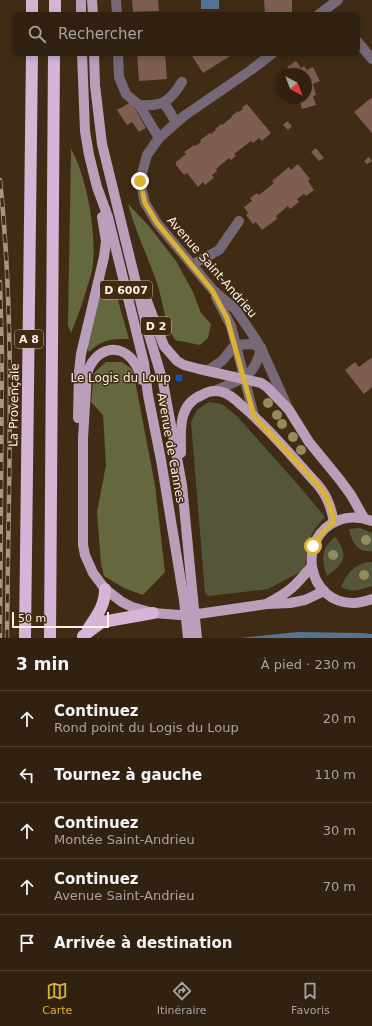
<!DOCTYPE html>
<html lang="fr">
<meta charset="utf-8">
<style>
:root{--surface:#302110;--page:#382919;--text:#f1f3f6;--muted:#a8a39f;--line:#4b3e30;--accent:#dbb333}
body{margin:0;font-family:"DejaVu Sans",sans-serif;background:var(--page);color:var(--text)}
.compass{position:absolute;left:276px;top:68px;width:36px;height:36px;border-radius:50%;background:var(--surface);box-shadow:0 2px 6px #0003;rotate:138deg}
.scale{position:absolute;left:12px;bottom:10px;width:97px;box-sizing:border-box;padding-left:4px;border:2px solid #fef1e3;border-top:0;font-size:11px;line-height:14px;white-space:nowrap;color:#fef1e3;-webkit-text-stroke:3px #402c15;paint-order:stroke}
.stop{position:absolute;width:12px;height:12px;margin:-9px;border:3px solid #dbb333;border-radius:50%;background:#fff}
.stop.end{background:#dbb333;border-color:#fff;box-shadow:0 1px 4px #0008}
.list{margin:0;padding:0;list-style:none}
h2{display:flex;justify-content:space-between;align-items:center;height:52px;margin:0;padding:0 16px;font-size:17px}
h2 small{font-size:13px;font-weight:400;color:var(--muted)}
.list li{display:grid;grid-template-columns:26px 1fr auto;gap:12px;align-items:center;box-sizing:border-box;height:56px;padding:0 16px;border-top:1px solid var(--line)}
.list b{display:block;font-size:15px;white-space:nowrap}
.list p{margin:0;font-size:13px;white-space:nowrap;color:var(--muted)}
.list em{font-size:13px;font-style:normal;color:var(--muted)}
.icon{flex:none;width:22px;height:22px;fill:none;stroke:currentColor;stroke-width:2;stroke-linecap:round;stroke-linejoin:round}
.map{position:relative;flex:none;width:372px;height:638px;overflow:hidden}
.search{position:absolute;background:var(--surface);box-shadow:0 2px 6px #0003;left:12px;right:12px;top:12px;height:44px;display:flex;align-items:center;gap:10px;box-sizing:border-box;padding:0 14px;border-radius:8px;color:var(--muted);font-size:15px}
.sheet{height:332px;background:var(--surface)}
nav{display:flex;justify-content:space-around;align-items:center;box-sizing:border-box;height:56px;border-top:1px solid var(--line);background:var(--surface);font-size:11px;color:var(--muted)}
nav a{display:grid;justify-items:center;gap:2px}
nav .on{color:var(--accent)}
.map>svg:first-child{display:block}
.green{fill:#555639}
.forest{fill:#65673f}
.water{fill:#547591}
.building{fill:#7e5d52}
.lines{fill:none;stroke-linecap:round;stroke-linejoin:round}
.minor{stroke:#766876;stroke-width:10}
.major{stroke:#ba9fba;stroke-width:10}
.highway{stroke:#d5b4d5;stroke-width:12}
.rail-casing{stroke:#a79684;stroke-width:4.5}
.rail{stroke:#402c15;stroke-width:3;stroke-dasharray:9;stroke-linecap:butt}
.major-bridge{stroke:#ba9fba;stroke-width:10}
.tree{fill:#928b5b}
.route{stroke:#dbb333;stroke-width:5}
.transit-dot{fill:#1a4fb4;stroke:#402c15;stroke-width:1.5}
.labels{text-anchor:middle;stroke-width:3;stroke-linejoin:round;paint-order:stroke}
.shield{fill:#402c15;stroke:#c5b6a5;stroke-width:1}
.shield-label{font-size:11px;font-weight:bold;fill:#fef1e3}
.street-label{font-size:12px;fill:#fef1e3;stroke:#402c15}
.poi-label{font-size:12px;fill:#fef1e3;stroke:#402c15;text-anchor:end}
</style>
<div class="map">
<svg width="372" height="638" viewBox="0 0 372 638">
<rect width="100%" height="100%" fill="#402c15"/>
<!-- green -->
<g class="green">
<path d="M209,402L222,404L237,416L300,487L325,517C317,525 309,536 307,548C306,556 306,562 304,570L268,589L209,596L205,593L191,422L197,410Z"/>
<path d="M360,528L372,533V551C357,553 352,542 349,529Z"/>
<path d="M335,537C349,555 345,563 327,576C321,560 321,548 335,537Z"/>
<path d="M372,562V586C360,590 352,593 341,587C347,573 355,563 372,562Z"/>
</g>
<!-- forest -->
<g class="forest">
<path d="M71,149C87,177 96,231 93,263C93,269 91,275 89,281C84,299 78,316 71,333L68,325Z"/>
<path d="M128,204L148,225L176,261L193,292L201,313L211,324L208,338L200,345L175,340C164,322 163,300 156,280C147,255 135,230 128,204Z"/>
<path d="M108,282L113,283L129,339C111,339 103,339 89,352L85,344L102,287Z"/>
<path d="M106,362H122L133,370L155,485L165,572L143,595L124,588L104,576L101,564L97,512L106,465L103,415L91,402L94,373Z"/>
</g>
<!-- water -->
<g class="water">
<rect x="201" y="0" width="18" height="9"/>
<path d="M298,632L361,633L372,634V638H240Z"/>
</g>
<!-- building -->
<g class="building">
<path d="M132,0H158L159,11L133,12Z"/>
<path d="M264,0H292V14L265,15Z"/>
<path d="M137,53H165L167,79L139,81Z"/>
<path d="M190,53H235L203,73Z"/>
<path d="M296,61L301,68L304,66L307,70L313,67L320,81L313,84L316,95L313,96L316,105L302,109L299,98H306V74H293L287,67Z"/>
<path d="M371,98L372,99V133L354,112Z"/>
<path d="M131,102L146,128L139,132L132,122L127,125L117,110Z"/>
<path d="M247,104L271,133L262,141L259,138L253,143L251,141L234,154L236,156L231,160L229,158L216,169L217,171L212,175L214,178L205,185L203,182L198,187L187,173L184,175L176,165V162L186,154L184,152L194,145L195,146L201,142L200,140L210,133L211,134L216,130L215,129L221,124L222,125L232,117L231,116L238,111L239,112L243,109L242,107Z"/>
<path d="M287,121L292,126L288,130L283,125Z"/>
<path d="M316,148L324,158L319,161L311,152Z"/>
<path d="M369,157L372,161L367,164L364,161Z"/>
<path d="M298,164L310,179L308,181L314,190L306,196L304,194L297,199L299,202L290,209L288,206L276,216L277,219L262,230L256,222L253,224L246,215L248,213L244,207L252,201L250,198L257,193L259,195L274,183L272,181L289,167L291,170Z"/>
<path d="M371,358L372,360V387L364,394L345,370L355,362L359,367Z"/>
</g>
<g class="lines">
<!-- minor -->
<g class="minor">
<path d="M116,0L117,15"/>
<path d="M318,15L338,0"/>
<path d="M357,41L372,59"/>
<path d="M118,53L119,77L126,94L139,105L159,138"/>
<path d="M273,53L251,70L184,116L159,138L147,155L140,181L145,203L157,223L213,290L235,309L251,332L261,348L288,408"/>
<path d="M164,103L176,122"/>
<path d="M139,105C163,107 170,101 182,82"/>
<path d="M192,265L219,250L239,221"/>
<path d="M216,297L231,326L254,416"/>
<path d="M207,371L222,361L235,345L252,344L261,348"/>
<path d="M216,390C240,380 255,378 261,348"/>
</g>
<!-- major -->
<g class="major">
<path d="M81,0V15"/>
<path d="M92,0L93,15"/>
<path d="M82,53L85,131L89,155L97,187L108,217L144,363L148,395L161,460L184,600"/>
<path d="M94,53L95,85L102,144L147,328L163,382L170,420L182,485L193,599"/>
<path d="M147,301L164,346L177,361L184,365L199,369L261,383L267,387L289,410L309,442L340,480L351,495L364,518"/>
<path d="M142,380C140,375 139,369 136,365C121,340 94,348 87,374L83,438V545L85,555L93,573L105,589L122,602L132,607L153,613L180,615L198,614L267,604L290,603L305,600L324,591"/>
<path d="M78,418L79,372L81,354L104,257L106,241L102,217"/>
<path d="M181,453C181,431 177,405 202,395C208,391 215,390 222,392C229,394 235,399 240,404C269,428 293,458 318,485C328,497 331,508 334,522"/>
<path d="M372,521C361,517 350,516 339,520C295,537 307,604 354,603C360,603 366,601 372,599"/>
<path d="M268,603C290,592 296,585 311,567"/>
</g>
<!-- highway -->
<g class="highway">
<path d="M32,15V0"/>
<path d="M55,15V0"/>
<path d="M88,629C97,615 105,606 105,589"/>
<path d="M83,636L102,622L153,613"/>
<path d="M25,638L32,53"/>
<path d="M50,638L54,53"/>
</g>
<defs>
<g id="rail">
<path d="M0,180C16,332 8,486 7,638"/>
<path d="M0,282L2,356L0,638"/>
</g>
</defs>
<!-- rail casing -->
<use href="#rail" class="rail-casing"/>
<!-- rail -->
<use href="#rail" class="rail"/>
<!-- major-bridge -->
<g class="major-bridge">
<path d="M193,599L197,638"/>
<path d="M184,600L188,638"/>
</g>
</g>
<!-- trees -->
<g class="tree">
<circle cx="268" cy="403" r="5"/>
<circle cx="277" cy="415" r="5"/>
<circle cx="282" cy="424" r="5"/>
<circle cx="293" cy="437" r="5"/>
<circle cx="301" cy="450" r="5"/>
<circle cx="366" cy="540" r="5"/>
<circle cx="333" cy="555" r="5"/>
<circle cx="364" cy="575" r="5"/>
</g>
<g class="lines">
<!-- route -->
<path class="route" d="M140,181L145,203L157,223L212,290L227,318L254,416L318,485C328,497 331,508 334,522C324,529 319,536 313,546"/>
</g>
<!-- markers -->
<rect class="transit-dot" x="175" y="374" width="8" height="8" rx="2"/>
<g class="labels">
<!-- shield labels -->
<g class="shield">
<rect x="100" y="281" width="52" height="18" rx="3"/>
<rect x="141" y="317" width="30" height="18" rx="3"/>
<rect x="15" y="330" width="28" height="18" rx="3"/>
</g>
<g class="shield-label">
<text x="126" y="294">D 6007</text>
<text x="156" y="330">D 2</text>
<text x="29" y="343">A 8</text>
</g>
<!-- street labels -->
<g class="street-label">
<text transform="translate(212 267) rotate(49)" y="4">Avenue Saint-Andrieu</text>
<text transform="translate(14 405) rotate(-89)" y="4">La Provençale</text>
<text transform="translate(171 448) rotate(80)" y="4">Avenue de Cannes</text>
</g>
<!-- poi labels -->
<g class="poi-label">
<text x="171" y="382">Le Logis du Loup</text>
</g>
</g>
</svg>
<svg class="compass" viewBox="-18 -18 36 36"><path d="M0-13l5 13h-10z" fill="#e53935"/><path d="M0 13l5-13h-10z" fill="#a8a39f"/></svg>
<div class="scale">50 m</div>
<div class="stop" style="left:313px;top:546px"></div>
<div class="stop end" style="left:140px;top:181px"></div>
<div class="search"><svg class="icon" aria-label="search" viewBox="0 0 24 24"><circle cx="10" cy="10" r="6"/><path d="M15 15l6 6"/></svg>Rechercher</div>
</div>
<section class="sheet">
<h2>3 min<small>À pied · 230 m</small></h2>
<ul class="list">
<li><svg class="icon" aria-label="ahead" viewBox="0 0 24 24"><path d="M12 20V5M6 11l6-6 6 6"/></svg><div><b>Continuez</b><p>Rond point du Logis du Loup</p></div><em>20 m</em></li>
<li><svg class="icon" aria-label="left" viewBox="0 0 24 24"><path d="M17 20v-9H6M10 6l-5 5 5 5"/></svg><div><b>Tournez à gauche</b></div><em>110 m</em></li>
<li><svg class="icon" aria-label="ahead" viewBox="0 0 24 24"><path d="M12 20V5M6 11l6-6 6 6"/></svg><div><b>Continuez</b><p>Montée Saint-Andrieu</p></div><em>30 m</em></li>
<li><svg class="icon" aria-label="ahead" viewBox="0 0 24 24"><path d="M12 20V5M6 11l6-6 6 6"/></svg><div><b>Continuez</b><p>Avenue Saint-Andrieu</p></div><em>70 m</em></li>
<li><svg class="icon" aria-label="arrive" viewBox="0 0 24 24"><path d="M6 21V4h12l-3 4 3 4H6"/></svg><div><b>Arrivée à destination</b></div></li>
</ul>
</section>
<nav>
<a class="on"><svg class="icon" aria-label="map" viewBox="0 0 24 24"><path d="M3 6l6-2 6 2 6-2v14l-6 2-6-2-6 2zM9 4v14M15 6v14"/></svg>Carte</a>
<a><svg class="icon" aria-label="directions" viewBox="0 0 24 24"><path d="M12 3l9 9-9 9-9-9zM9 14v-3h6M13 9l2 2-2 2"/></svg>Itinéraire</a>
<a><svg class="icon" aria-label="saved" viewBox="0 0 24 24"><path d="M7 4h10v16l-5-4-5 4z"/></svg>Favoris</a>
</nav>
